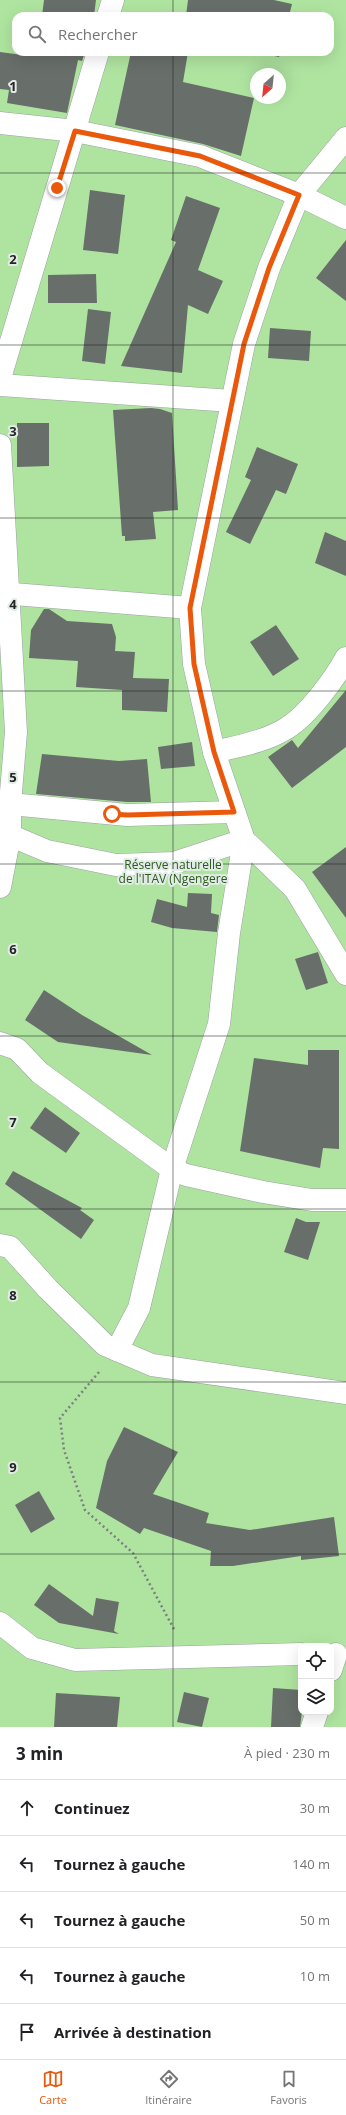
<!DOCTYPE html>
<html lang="fr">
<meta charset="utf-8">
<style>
:root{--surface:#fff;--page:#f2f2f2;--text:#202124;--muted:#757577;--line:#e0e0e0;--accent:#ea580c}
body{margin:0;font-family:"Open Sans",sans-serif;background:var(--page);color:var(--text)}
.controls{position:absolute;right:12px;bottom:12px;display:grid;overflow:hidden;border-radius:8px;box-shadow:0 4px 16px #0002}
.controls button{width:36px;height:36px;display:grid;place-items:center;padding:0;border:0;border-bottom:1px solid var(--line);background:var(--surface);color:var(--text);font:20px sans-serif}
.compass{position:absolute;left:250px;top:68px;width:36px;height:36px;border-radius:50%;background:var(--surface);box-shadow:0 4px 16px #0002;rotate:207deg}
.stop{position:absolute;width:12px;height:12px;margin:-9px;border:3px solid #ea580c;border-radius:50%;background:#fff}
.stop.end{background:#ea580c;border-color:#fff;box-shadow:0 1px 4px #0008}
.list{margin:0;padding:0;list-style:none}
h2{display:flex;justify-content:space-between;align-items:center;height:52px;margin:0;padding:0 16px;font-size:17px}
h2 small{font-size:13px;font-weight:400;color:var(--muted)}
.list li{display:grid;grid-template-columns:26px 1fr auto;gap:12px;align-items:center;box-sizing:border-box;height:56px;padding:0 16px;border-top:1px solid var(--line)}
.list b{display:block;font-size:15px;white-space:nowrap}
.list em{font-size:13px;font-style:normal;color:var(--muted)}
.icon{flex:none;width:22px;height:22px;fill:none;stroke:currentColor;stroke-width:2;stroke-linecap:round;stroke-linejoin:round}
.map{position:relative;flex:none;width:346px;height:1727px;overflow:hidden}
.search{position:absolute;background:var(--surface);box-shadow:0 4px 16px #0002;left:12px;right:12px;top:12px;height:44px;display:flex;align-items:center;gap:10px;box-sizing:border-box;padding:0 14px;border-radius:12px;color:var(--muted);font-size:15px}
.sheet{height:332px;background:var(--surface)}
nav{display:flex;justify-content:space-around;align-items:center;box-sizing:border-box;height:56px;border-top:1px solid var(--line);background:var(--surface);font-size:11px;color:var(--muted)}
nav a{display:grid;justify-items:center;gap:2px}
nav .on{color:var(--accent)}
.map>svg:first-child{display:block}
.green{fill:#afe4a0;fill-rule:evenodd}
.building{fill:#686e6a}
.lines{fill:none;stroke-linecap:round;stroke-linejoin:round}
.minor-casing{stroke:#99a19e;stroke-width:23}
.path{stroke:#7a807e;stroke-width:2.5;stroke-dasharray:2 3;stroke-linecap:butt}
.minor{stroke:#fff;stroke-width:22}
.route{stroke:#ea580c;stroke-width:5}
.grid{fill:none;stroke:#222524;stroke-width:1;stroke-opacity:0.55}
.labels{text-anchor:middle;stroke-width:4;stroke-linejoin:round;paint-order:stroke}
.park-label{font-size:12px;fill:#2a5b19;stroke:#e2ebe8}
.grid-label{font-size:13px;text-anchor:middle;font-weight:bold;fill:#222524;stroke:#e2ebe8;stroke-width:4;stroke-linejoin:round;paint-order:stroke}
</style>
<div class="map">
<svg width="346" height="1727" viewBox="0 0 346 1727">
<rect width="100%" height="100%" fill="#e2ebe8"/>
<!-- green -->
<path class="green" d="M0,0H346V1727H0ZM16,16H330V52H16ZM256,74H280V98H256ZM301,1646H331V1712H301Z"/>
<!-- building -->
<g class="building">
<path d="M44,0H96L94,16H42Z"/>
<path d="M188,0H274L292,4L289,16H186Z"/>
<path d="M0,52L22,55V52H85L82,61L78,60L67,113L7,103L9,90L0,89Z"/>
<path d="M131,52H188L183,82L254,98L241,156L203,144L115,125Z"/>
<path d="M257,52H281L279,57Z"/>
<path d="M90,190L125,195L118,254L83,250Z"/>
<path d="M186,196L220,208L198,270L223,281L208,314L188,305L182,373L121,366L176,242L171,240Z"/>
<path d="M346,240V301L316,278Z"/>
<path d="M96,274L97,303H48V275Z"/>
<path d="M88,309L111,312L105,364L82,361Z"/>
<path d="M270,328L311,331L309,361L268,358Z"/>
<path d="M151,408L160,409L172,413L178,510L153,512L156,539L125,541V536H122L113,410Z"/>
<path d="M17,423H49V466L17,467Z"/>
<path d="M257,447L298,464L286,494L276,490L250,544L226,532L251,480L245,477Z"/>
<path d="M325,532L346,541V576L315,563Z"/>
<path d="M44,609H49L67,621L112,624L116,637L115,651L135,652L133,678L169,679L167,712L122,710V690L76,687L78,661L29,658L31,630Z"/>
<path d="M276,625L299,659L273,676L250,642Z"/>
<path d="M346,690V747L292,788L268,757L292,740L298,748Z"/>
<path d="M192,742L195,766L161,769L158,747Z"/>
<path d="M42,754L119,761L147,759L151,802H127L36,794Z"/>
<path d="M346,847V918L312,872Z"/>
<path d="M188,893L212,894L211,913L219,915L217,932L172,928L151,922L157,899L187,907Z"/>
<path d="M318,952L328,983L306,990L295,959Z"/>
<path d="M44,990L82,1015L152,1055L58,1042L25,1020Z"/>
<path d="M308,1050H339V1149L323,1148L320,1168L240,1151L254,1058L308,1065Z"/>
<path d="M45,1107L80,1133L66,1153L30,1128Z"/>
<path d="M13,1171L82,1208L80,1210L94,1220L81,1239L5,1184Z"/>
<path d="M296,1218L306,1222H320L308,1260L284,1252Z"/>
<path d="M124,1427L178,1452L153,1494L209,1513L206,1523L250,1530L334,1517L339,1556L301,1560V1556L233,1566H210L211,1551L144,1528L140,1534L96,1508L107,1461Z"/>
<path d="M39,1491L55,1519L31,1533L15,1505Z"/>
<path d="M49,1584L93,1616L96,1598L119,1602L114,1631L119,1634L59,1623L34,1605Z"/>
<path d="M273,1688L301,1690L302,1712L300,1727H271Z"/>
<path d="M184,1692L209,1698L202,1727L177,1722Z"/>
<path d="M56,1693L120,1697L117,1727H54Z"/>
</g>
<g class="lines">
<defs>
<g id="minor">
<path d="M108,16L113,0"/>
<path d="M0,123L75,131L200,156L299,195L346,218"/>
<path d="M346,138L299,195L269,268L244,344L190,608L194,664L214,752L244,840L295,889L346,974"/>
<path d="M0,378L98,52"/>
<path d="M0,385L232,401"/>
<path d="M0,445L16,732L10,804V835L0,887"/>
<path d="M0,593L190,608"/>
<path d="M214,752C238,746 265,742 287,728C308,715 334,680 346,658"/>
<path d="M10,804L127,815L234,812"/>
<path d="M0,831L47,851L116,865L174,863L244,840L229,933L219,1024L172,1169L139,1308L117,1350"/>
<path d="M0,1043L17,1049L40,1073L172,1169L186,1175L263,1192L312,1200H346"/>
<path d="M0,1245L10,1247L48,1289L105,1345L152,1365L346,1393"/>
<path d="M0,1623L32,1648L75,1660L301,1654"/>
<path d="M331,1670L336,1654"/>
<path d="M312,1727L317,1712"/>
</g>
</defs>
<!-- minor casing -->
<use href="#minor" class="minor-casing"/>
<!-- path -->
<path class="path" d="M99,1372L60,1418L64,1450L85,1510L133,1553L175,1631"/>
<!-- minor -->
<use href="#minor" class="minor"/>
</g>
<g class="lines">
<!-- route -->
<path class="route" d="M57,188L75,131L200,156L299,195L269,268L244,344L190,608L194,664L214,752L234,812L127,815L112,814"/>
</g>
<!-- grid -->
<path class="grid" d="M173,0V16M173,52V1727M0,173H346M0,345H346M0,518H346M0,691H346M0,864H346M0,1036H346M0,1209H346M0,1382H346M0,1554H346"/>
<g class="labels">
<!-- park labels -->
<g class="park-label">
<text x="173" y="869">Réserve naturelle<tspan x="173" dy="14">de l'ITAV (Ngengere</tspan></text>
</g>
</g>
<g class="grid-label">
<text x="13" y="91">1</text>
<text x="13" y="264">2</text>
<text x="13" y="436">3</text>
<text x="13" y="609">4</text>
<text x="13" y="782">5</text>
<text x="13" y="954">6</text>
<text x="13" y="1127">7</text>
<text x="13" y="1300">8</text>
<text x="13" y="1472">9</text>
</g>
</svg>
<div class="controls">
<button><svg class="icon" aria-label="locate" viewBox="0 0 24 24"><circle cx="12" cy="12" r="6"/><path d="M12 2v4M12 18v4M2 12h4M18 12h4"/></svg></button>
<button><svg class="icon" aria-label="layers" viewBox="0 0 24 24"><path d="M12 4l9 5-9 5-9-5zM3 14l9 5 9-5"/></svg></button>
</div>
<svg class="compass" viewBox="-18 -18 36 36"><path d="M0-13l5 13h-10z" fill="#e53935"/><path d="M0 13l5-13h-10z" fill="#757577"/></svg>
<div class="stop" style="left:112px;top:814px"></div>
<div class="stop end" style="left:57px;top:188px"></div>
<div class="search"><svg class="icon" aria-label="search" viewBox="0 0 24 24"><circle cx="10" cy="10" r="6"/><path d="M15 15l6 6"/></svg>Rechercher</div>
</div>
<section class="sheet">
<h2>3 min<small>À pied · 230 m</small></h2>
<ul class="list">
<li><svg class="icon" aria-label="ahead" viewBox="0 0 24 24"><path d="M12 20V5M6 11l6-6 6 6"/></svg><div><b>Continuez</b></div><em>30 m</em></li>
<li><svg class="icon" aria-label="left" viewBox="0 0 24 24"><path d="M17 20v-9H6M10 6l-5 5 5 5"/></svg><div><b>Tournez à gauche</b></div><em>140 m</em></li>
<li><svg class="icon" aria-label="left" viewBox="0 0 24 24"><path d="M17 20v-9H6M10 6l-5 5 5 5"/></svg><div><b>Tournez à gauche</b></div><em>50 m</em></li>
<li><svg class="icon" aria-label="left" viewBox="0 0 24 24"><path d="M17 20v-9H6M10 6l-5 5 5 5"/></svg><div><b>Tournez à gauche</b></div><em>10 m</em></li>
<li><svg class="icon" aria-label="arrive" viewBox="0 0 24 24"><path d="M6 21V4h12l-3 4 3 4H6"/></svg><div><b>Arrivée à destination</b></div></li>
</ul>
</section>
<nav>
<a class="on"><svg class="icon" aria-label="map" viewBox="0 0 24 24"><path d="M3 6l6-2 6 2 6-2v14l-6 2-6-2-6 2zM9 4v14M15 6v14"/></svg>Carte</a>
<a><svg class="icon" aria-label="directions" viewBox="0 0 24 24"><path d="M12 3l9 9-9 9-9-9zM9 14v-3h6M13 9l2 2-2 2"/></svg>Itinéraire</a>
<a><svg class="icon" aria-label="saved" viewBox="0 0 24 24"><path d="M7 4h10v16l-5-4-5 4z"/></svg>Favoris</a>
</nav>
